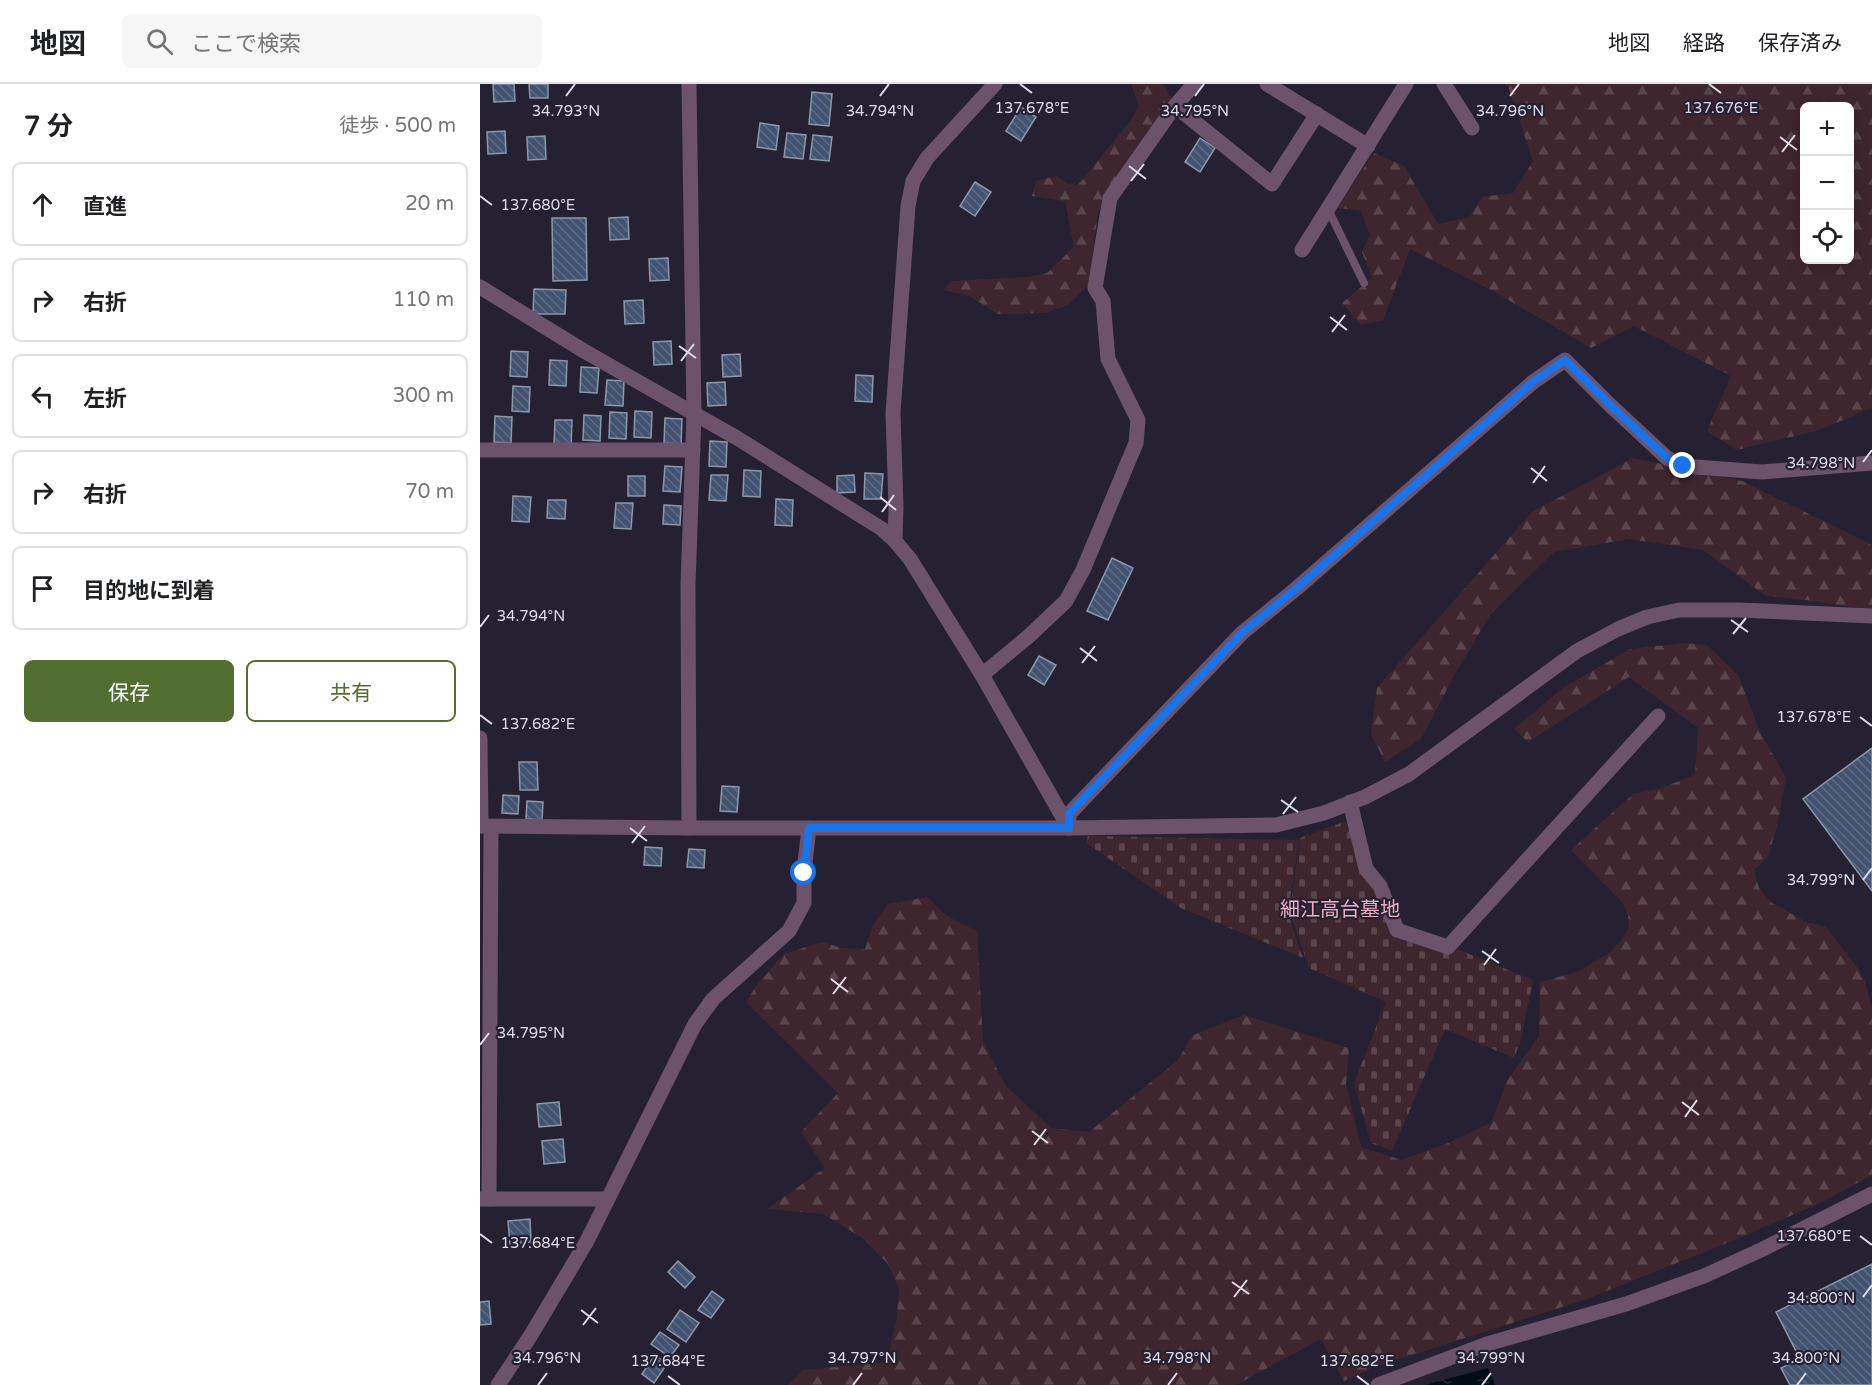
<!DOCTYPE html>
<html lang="ja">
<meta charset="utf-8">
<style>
:root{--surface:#fff;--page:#f6f6f6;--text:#202124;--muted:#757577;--line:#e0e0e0;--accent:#536e31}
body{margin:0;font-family:"Varela Round","Noto Sans JP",sans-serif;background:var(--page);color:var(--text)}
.controls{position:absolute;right:18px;top:18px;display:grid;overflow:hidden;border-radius:9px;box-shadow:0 3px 15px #0003}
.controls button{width:54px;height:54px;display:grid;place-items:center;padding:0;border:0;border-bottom:2px solid var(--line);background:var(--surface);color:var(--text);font:30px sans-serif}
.stop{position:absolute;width:18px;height:18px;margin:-14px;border:4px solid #1a73e8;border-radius:50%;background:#fff}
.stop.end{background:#1a73e8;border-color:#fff;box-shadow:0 2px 6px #0008}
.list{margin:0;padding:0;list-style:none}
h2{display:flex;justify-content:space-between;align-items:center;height:78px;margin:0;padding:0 24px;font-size:26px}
h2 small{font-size:20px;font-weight:400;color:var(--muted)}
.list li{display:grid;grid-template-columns:39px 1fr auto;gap:18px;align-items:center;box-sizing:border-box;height:84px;margin:0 12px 12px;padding:0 12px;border:2px solid var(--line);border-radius:9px}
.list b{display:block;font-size:22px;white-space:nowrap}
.list em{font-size:20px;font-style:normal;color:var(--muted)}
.actions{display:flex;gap:12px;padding:18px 24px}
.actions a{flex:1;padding:14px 0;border:2px solid var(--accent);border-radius:9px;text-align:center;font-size:21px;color:var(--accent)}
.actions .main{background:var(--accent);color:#fff}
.icon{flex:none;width:33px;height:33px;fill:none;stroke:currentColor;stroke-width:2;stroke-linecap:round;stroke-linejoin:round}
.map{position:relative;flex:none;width:1392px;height:1301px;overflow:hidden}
header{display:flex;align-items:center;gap:36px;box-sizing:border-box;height:84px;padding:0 30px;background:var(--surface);border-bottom:2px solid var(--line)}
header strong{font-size:28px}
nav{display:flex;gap:33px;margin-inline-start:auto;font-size:21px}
.search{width:420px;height:54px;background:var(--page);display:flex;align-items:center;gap:15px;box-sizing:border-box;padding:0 21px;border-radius:9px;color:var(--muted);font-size:22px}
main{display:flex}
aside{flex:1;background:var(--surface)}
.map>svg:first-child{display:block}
.forest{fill:url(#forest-firs);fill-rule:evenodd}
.cemetery{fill:url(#cemetery-stones)}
.water{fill:url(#water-ripples)}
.building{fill:url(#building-back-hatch);stroke:#8c97aa;stroke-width:1.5}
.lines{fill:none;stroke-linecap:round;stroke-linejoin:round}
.service{stroke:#6c526b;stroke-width:8}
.minor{stroke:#6c526b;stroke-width:15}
.tertiary{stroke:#6c526b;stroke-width:15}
.route{stroke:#1a73e8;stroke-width:8}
.ticks{fill:none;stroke:#dddbe6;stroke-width:2}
.labels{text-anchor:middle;stroke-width:4.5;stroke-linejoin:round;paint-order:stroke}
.park-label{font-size:20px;fill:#f0acc0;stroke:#252132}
.ticks-label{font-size:15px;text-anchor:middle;fill:#dddbe6;stroke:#252132;stroke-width:4.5;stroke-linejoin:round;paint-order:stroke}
</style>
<header>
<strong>地図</strong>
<div class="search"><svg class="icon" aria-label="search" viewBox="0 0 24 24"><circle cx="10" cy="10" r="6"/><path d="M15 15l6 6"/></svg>ここで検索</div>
<nav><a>地図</a><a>経路</a><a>保存済み</a></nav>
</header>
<main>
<aside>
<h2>7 分<small>徒歩 · 500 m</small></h2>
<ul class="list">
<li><svg class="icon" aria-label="ahead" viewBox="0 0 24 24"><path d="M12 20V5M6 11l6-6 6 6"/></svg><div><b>直進</b></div><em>20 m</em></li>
<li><svg class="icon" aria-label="right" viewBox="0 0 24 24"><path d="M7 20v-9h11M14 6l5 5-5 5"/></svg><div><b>右折</b></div><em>110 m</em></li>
<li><svg class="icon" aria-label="left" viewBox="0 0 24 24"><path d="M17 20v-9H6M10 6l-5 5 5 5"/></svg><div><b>左折</b></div><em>300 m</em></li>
<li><svg class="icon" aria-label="right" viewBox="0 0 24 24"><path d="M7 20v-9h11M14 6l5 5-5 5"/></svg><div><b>右折</b></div><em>70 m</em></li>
<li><svg class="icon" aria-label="arrive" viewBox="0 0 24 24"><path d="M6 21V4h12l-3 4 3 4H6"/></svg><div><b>目的地に到着</b></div></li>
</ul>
<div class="actions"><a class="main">保存</a><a>共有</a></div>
</aside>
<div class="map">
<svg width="1392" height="1301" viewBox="0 0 1392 1301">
<defs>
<pattern id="forest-firs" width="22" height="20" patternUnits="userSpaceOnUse" patternTransform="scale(1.5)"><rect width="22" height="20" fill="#3f262e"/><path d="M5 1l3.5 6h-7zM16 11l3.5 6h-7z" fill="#5a454c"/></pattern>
<pattern id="cemetery-stones" width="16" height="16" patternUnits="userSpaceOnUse" patternTransform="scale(1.5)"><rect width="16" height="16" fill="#3f262e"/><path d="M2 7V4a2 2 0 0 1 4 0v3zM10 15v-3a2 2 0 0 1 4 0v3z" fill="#5a454c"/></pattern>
<pattern id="water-ripples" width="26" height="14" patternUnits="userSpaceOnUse" patternTransform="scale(1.5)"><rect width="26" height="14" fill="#000d15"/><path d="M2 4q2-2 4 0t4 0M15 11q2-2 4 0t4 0" fill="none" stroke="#253037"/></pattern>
<pattern id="building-back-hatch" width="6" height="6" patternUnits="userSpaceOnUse" patternTransform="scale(1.5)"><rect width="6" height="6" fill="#425371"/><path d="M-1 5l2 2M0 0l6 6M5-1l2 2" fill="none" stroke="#5d6b85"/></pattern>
</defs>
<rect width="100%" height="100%" fill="#252132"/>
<!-- forest -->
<g class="forest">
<path d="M651,0H683L694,18L670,49L618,128L609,200L589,220L567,229L518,230L489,212L463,206L472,197L546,193L567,189L594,163L585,117L552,112L556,97L576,92L588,100L598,101L651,36L659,22Z"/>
<path d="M1025,0H1392V324L1339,346L1257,366L1227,347L1251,292L1154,242L1111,264L1013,207L930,165L903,236L881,241L862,219L892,194L882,168L890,151L881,127L857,124L894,69L924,82L958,140L990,133L1002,113L1033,109L1053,77L1029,5ZM1324,22H1370V176H1324Z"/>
<path d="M1153,374L1262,397L1392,461V526L1326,516L1286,512L1223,466L1149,455L1074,468L1010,531L976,588L941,655L905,678L891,650L897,604L1052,428Z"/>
<path d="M1204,559L1227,561L1258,591L1280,648L1306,694L1297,742L1288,773L1274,786L1279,804L1292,819L1326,838L1346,843L1379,886L1385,898L1392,925V1091L1344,1117L1264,1152L1107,1215L891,1284L864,1297L841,1255L756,1301H308L323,1286L407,1278L417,1233L419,1204L407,1179L384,1155L343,1130L287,1125L345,1084L321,1048L358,1009L266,918L276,902L304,870L342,858L362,864L385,865L393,841L408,820L447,813L467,832L497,847L503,957L525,1001L571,1044L609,1048L697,977L713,951L764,931L869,964L866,1000L881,1063L921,1076L966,1060L1011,1039L1028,995L1059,952L1060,898L1097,888L1131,868L1143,854L1149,842L1148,831L1143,819L1091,766L1153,710L1178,705L1215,691L1218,644L1149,593L1048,658L1034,645L1083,604L1150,565Z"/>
</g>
<!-- cemetery -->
<g class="cemetery">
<path d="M880,732L889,786L913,839L1053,896L1041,956L1034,974L965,945L912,1067L891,1059L874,999L906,918L829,884L810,829L820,754Z"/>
<path d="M608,752L819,756L808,829L823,874L701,824L606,759Z"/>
</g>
<!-- water -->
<path class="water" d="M1008,1284L1015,1301H947L952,1299Z"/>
<!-- building -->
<g class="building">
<path d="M13,0H34L35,17L14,18Z"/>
<path d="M49,0H68V14H50Z"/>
<path d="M332,8L352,10L349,42L329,40Z"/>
<path d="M541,23L556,33L541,57L526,47Z"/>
<path d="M280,39L299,42L296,66L277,63Z"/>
<path d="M25,47L26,69L8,70L7,48Z"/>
<path d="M307,49L326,51L323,75L304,73Z"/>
<path d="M333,51L352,53L349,77L330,75Z"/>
<path d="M65,52L66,75L48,76L47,53Z"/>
<path d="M720,54L735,64L720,88L705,78Z"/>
<path d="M495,98L511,108L495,132L480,122Z"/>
<path d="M148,133L149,155L130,156L129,134Z"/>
<path d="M72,134H106L107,196L73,197Z"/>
<path d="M188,174L189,196L170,197L169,175Z"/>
<path d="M54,205L86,206L85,230H53Z"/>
<path d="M163,216L164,239L145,240L144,217Z"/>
<path d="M191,257L192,280L174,281L173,258Z"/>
<path d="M31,267L48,268L47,293L30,292Z"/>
<path d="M260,270L261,292L243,293L242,271Z"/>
<path d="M70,276L87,277L86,302L69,301Z"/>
<path d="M101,283L119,284L117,309L100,308Z"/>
<path d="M376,291L393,292L392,318L375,317Z"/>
<path d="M127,296L144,297L143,322L125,321Z"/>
<path d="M245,298L246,321L228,322L227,299Z"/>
<path d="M33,302L50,303L49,328L32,327Z"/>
<path d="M155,327L172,328L171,354L154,353Z"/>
<path d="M130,328L147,329L146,355L129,354Z"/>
<path d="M104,331L121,332L120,357L103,356Z"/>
<path d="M15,332L32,333L31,359L14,358Z"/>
<path d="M185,334L202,335L201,360L184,359Z"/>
<path d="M75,336H92L91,362L74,361Z"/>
<path d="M230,357L247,358L246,383L229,382Z"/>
<path d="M185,382L202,383L200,408L183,407Z"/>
<path d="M264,386L281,387L280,413L263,412Z"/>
<path d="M385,389L403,390L401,415H384Z"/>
<path d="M231,391H248L246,417L229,416Z"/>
<path d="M374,391L375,408L357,409V392Z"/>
<rect x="148" y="392" width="17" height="20"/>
<path d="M33,412L51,413L49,438L32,437Z"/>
<path d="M296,415L313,416L312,442L295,441Z"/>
<path d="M68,416H86L85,435L67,434Z"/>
<path d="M136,419H153L151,445L134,444Z"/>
<path d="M184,421L201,422L200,441L183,440Z"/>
<path d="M632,474L653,484L628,536L607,527Z"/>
<path d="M559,572L576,581L564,601L548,591Z"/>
<path d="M1392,664V807L1323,715Z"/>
<path d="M39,678H57L58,706H40Z"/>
<path d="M242,702L259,703L257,728L240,727Z"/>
<path d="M23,711L39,712L38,730L22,729Z"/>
<path d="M47,717L63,718L62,736L46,735Z"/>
<path d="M165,763L182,764L181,782L164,781Z"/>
<path d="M209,765L225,766L224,784L207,783Z"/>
<path d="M79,1018L81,1041L59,1043L57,1020Z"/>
<path d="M83,1055L85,1078L64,1080L62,1057Z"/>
<path d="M50,1135L51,1158L30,1160L28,1137Z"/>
<path d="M198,1177L215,1193L205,1204L188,1188Z"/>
<path d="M1392,1180V1301H1310L1301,1284L1320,1275L1296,1228Z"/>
<path d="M232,1207L244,1216L231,1234L218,1226Z"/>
<path d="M9,1217L11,1240L0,1241V1218Z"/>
<path d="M200,1226L219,1239L206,1258L187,1245Z"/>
<path d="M180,1248L199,1261L190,1273L171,1260Z"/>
<path d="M175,1271L187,1280L174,1299L162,1290Z"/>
</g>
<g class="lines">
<!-- service -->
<path class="service" d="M848,125L884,199"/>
<!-- minor -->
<g class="minor">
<path d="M515,0L447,74L433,97L428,122L413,329L416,423L415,457L430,475L502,591L589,744"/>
<path d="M787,0L888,62"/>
<path d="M964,0L992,44"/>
<path d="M695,22L792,100L837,30"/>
<path d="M822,166L926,0"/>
<path d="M0,203L104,267L257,354L402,445L415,457"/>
<path d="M0,366H213"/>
<path d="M502,591L549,552L586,517L603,486L656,359L658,336L628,275L623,217L615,204L630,114L695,22L714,0"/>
<path d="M0,654L1,742"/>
<path d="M870,718L886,785L900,802L917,846L968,863L1178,632"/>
<path d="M209,744L208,501L214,330L209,0"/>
<path d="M589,744V730L762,549L817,504L1053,298L1085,276L1131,322L1187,374L1203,382L1282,388L1392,379"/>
<path d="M0,1115H126"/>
<path d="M9,1115L11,743"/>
<path d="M18,1301L51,1251L107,1157L215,940L233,915L309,847L324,819V788L329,744"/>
</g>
<!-- tertiary -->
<g class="tertiary">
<path d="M0,742L209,744H589L796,741L844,729L885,713L929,690L1097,567L1138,545L1167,533L1199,526H1259L1392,532"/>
<path d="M898,1301L1007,1260L1146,1220L1224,1192L1283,1165L1392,1110"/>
</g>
</g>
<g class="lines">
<!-- route -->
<path class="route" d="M324,789L329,744H589V730L762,549L817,504L1053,298L1085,276L1131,322L1187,374L1203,382"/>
</g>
<!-- ticks -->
<path class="ticks" d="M540,0L552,9M1229,0L1241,9M86,12L95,0M400,12L409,0M715,12L724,0M1030,12L1039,0M1300,53L1317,66M1302,68L1315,51M649,82L666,95M651,97L664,80M0,112L12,121M850,233L867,246M852,248L865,231M199,262L216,274M201,277L214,260M1383,378L1392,366M1051,384L1067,397M1053,399L1065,382M400,413L416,426M402,428L414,411M1251,536L1268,548M0,543L9,531M1253,550L1266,534M600,564L617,577M602,579L615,562M0,631L12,640M1380,633L1392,642M801,716L818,728M803,730L816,713M150,744L167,757M152,759L165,742M1383,796L1392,784M1002,867L1019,879M1004,881L1016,865M351,895L368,908M353,910L366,893M0,961L9,949M1202,1018L1219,1031M1205,1033L1217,1016M552,1047L568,1059M554,1061L566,1045M0,1150L12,1159M1380,1152L1392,1161M752,1198L769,1210M754,1213L767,1196M1383,1213L1392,1201M101,1226L118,1239M103,1241L116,1224M188,1292L200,1301M877,1292L889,1301M58,1301L67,1289M373,1301L382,1289M688,1301L697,1289M1002,1301L1011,1289M1317,1301L1326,1289"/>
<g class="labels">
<!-- park labels -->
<g class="park-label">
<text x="860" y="832">細江高台墓地</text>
</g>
</g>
<g class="ticks-label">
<text x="1241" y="29">137.676°E</text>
<text x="552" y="29">137.678°E</text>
<text x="86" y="32">34.793°N</text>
<text x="400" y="32">34.794°N</text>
<text x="715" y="32">34.795°N</text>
<text x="1030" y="32">34.796°N</text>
<text x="58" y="126">137.680°E</text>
<text x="1341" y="384">34.798°N</text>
<text x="51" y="537">34.794°N</text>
<text x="1334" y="638">137.678°E</text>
<text x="58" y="645">137.682°E</text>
<text x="1341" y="801">34.799°N</text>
<text x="51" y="954">34.795°N</text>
<text x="1334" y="1157">137.680°E</text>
<text x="58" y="1164">137.684°E</text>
<text x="1341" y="1219">34.800°N</text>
<text x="67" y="1279">34.796°N</text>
<text x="382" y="1279">34.797°N</text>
<text x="697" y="1279">34.798°N</text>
<text x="1011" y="1279">34.799°N</text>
<text x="1326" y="1279">34.800°N</text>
<text x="188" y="1282">137.684°E</text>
<text x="877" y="1282">137.682°E</text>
</g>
</svg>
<div class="controls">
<button>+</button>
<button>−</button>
<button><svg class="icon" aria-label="locate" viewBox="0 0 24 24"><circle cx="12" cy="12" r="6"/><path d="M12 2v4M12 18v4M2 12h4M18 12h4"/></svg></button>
</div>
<div class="stop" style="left:324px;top:789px"></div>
<div class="stop end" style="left:1203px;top:382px"></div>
</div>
</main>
